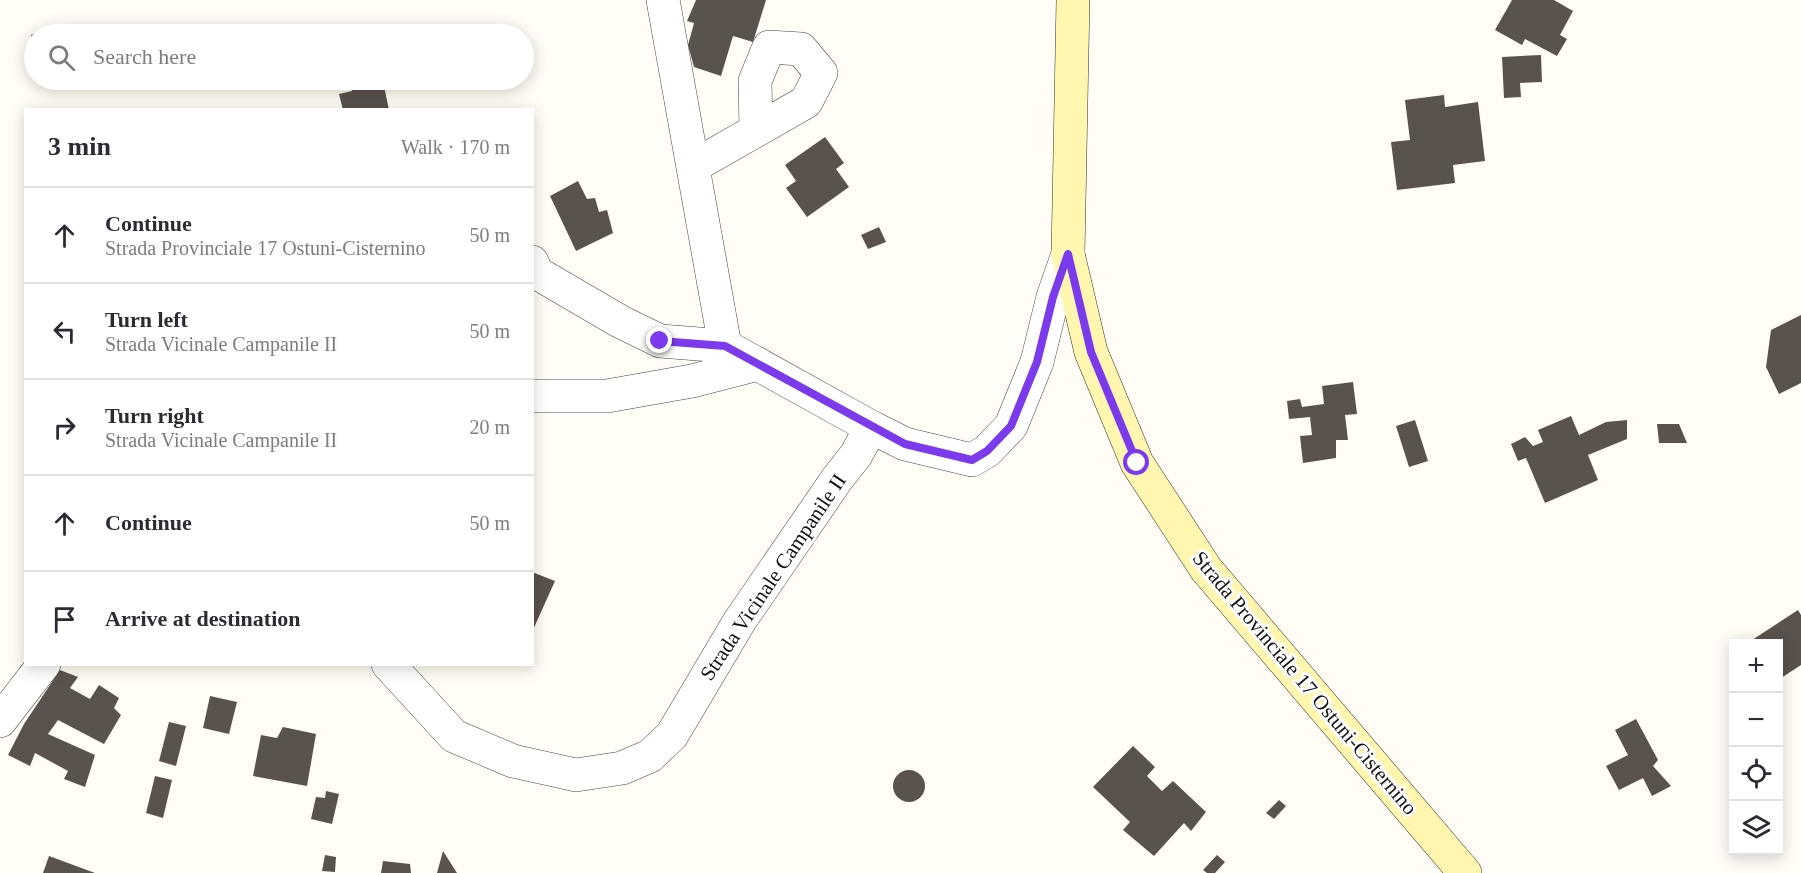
<!DOCTYPE html>
<meta charset="utf-8">
<style>
:root{--surface:#fff;--page:#f2f2f3;--text:#2b2b33;--muted:#7c7c81;--line:#e1e1e2}
body{margin:0;font-family:Georgia,serif;background:var(--page);color:var(--text)}
.controls{position:absolute;right:18px;bottom:18px;display:grid;overflow:hidden;border-radius:0px;box-shadow:0 3px 15px #0003}
.controls button{width:54px;height:54px;display:grid;place-items:center;padding:0;border:0;border-bottom:2px solid var(--line);background:var(--surface);color:var(--text);font:30px sans-serif}
.stop{position:absolute;width:18px;height:18px;margin:-14px;border:4px solid #7c3aed;border-radius:50%;background:#fff}
.stop.end{background:#7c3aed;border-color:#fff;box-shadow:0 2px 6px #0008}
.list{margin:0;padding:0;list-style:none}
h2{display:flex;justify-content:space-between;align-items:center;height:78px;margin:0;padding:0 24px;font-size:26px}
h2 small{font-size:20px;font-weight:400;color:var(--muted)}
.list li{display:grid;grid-template-columns:39px 1fr auto;gap:18px;align-items:center;box-sizing:border-box;height:96px;padding:0 24px;border-top:2px solid var(--line)}
.list b{display:block;font-size:22px;white-space:nowrap}
.list p{margin:0;font-size:20px;white-space:nowrap;color:var(--muted)}
.list em{font-size:20px;font-style:normal;color:var(--muted)}
.icon{flex:none;width:33px;height:33px;fill:none;stroke:currentColor;stroke-width:2;stroke-linecap:round;stroke-linejoin:round}
.map{position:relative;flex:none;width:1801px;height:873px;overflow:hidden}
.search{position:absolute;background:var(--surface);box-shadow:0 3px 15px #0003;left:24px;top:24px;width:510px;height:66px;display:flex;align-items:center;gap:15px;box-sizing:border-box;padding:0 21px;border-radius:33px;color:var(--muted);font-size:22px}
.panel{position:absolute;background:var(--surface);box-shadow:0 3px 15px #0003;left:24px;top:108px;width:510px;height:558px;border-radius:0px}
.map>svg:first-child{display:block}
.building{fill:#5a524d}
.lines{fill:none;stroke-linecap:round;stroke-linejoin:round}
.minor-casing{stroke:#444;stroke-width:34}
.secondary-casing{stroke:#333;stroke-width:34}
.minor{stroke:#fff;stroke-width:33}
.secondary{stroke:#fff6b0;stroke-width:33}
.route{stroke:#7c3aed;stroke-width:8}
.labels{text-anchor:middle;stroke-width:6;stroke-linejoin:round;paint-order:stroke}
.street-label{font-size:21px;fill:#111;stroke:#fff}
</style>
<div class="map">
<svg width="1801" height="873" viewBox="0 0 1801 873">
<rect width="100%" height="100%" fill="#fffdf5"/>
<!-- building -->
<g class="building">
<path d="M696,0H766L753,42L733,36L721,76L694,67L688,45L694,23L687,21Z"/>
<path d="M1512,0H1554L1573,11L1560,35L1567,39L1557,56L1525,39L1522,45L1495,30Z"/>
<path d="M58,24L62,34H34V43L31,35Z"/>
<path d="M1541,55L1542,82L1520,83L1521,97L1504,98L1502,57Z"/>
<path d="M349,80H367L369,89L384,86L389,110H343L339,94L352,91Z"/>
<path d="M1444,95L1445,107L1478,102L1485,161L1453,165L1455,183L1397,190L1391,142L1410,140L1405,100Z"/>
<path d="M825,137L844,163L836,169L849,187L807,217L786,188L796,181L785,165Z"/>
<path d="M578,181L587,199L595,198L599,212L607,210L613,233L576,251L550,196Z"/>
<path d="M879,227L886,242L868,249L861,235Z"/>
<path d="M1801,315V383L1779,394L1766,367L1771,330Z"/>
<path d="M1353,382L1357,414L1345,415L1348,440H1336V458L1303,463L1300,436L1312,435L1310,417L1289,419L1287,401L1300,399L1302,407L1324,404L1322,386Z"/>
<path d="M1571,416L1579,435L1606,422L1627,420V439L1588,455L1598,480L1545,503L1526,458L1518,461L1511,444L1525,437L1533,446L1543,442L1538,430Z"/>
<path d="M1415,420L1428,461L1409,467L1396,426Z"/>
<path d="M1657,424H1679L1687,443H1659Z"/>
<path d="M532,572L555,581L532,632Z"/>
<path d="M1798,610L1801,615V665L1778,680V644H1746Z"/>
<path d="M60,670L78,677L70,688L90,699L99,685L119,698L114,708L121,715L104,744L58,720L48,734L95,755L85,787L64,779L68,771L35,753L30,766L8,755L24,724Z"/>
<path d="M210,696L237,702L229,734L203,728Z"/>
<path d="M1636,719L1658,760L1653,766L1671,786L1652,796L1643,778L1619,790L1606,766L1628,755L1615,730Z"/>
<path d="M169,722L186,726L176,766L159,761Z"/>
<path d="M283,727L316,734L307,786L253,776L261,735L277,738Z"/>
<path d="M1133,746L1155,767L1147,776L1162,791L1173,781L1206,812L1191,831L1184,823L1154,856L1123,830L1130,822L1093,787Z"/>
<circle cx="909" cy="786" r="16"/>
<path d="M155,776L172,780L163,818L146,813Z"/>
<path d="M326,791L339,794L332,824L311,819L316,797L325,798Z"/>
<path d="M1279,800L1286,806L1274,819L1266,813Z"/>
<path d="M443,851L457,873H437Z"/>
<path d="M325,855L336,857L335,872L322,871Z"/>
<path d="M1217,855L1225,862L1215,873H1207L1203,870Z"/>
<path d="M49,856L95,873H43Z"/>
<path d="M383,861L410,864L411,873H381Z"/>
</g>
<g class="lines">
<defs>
<g id="minor">
<path d="M663,0L725,346"/>
<path d="M694,166L806,102L821,73L801,49L769,47L755,81L756,130"/>
<path d="M532,262L537,273L621,322L660,341L725,346L871,427"/>
<path d="M532,396H607L692,381L758,364"/>
<path d="M388,664L454,736L513,761L576,775L622,768L650,756L672,735L739,622L837,479L856,455L871,427L905,444L972,460L987,451L1011,426L1037,362L1053,297L1068,254"/>
<path d="M0,721L44,664"/>
</g>
<path id="secondary" d="M1073,0L1068,254L1091,352L1137,463L1206,569L1465,873"/>
</defs>
<!-- minor casing -->
<use href="#minor" class="minor-casing"/>
<!-- secondary casing -->
<use href="#secondary" class="secondary-casing"/>
<!-- minor -->
<use href="#minor" class="minor"/>
<!-- secondary -->
<use href="#secondary" class="secondary"/>
</g>
<g class="lines">
<!-- route -->
<path class="route" d="M660,341L725,346L905,444L972,460L987,451L1011,426L1037,362L1053,297L1068,254L1091,352L1137,463"/>
</g>
<g class="labels">
<!-- street labels -->
<g class="street-label">
<text transform="translate(773 577) rotate(-56)" y="7">Strada Vicinale Campanile II</text>
<text transform="translate(1305 683) rotate(50)" y="7">Strada Provinciale 17 Ostuni-Cisternino</text>
</g>
</g>
</svg>
<div class="controls">
<button>+</button>
<button>−</button>
<button><svg class="icon" aria-label="locate" viewBox="0 0 24 24"><circle cx="12" cy="12" r="6"/><path d="M12 2v4M12 18v4M2 12h4M18 12h4"/></svg></button>
<button><svg class="icon" aria-label="layers" viewBox="0 0 24 24"><path d="M12 4l9 5-9 5-9-5zM3 14l9 5 9-5"/></svg></button>
</div>
<div class="stop" style="left:1137px;top:463px"></div>
<div class="stop end" style="left:660px;top:341px"></div>
<div class="search"><svg class="icon" aria-label="search" viewBox="0 0 24 24"><circle cx="10" cy="10" r="6"/><path d="M15 15l6 6"/></svg>Search here</div>
<section class="panel">
<h2>3 min<small>Walk · 170 m</small></h2>
<ul class="list">
<li><svg class="icon" aria-label="ahead" viewBox="0 0 24 24"><path d="M12 20V5M6 11l6-6 6 6"/></svg><div><b>Continue</b><p>Strada Provinciale 17 Ostuni-Cisternino</p></div><em>50 m</em></li>
<li><svg class="icon" aria-label="left" viewBox="0 0 24 24"><path d="M17 20v-9H6M10 6l-5 5 5 5"/></svg><div><b>Turn left</b><p>Strada Vicinale Campanile II</p></div><em>50 m</em></li>
<li><svg class="icon" aria-label="right" viewBox="0 0 24 24"><path d="M7 20v-9h11M14 6l5 5-5 5"/></svg><div><b>Turn right</b><p>Strada Vicinale Campanile II</p></div><em>20 m</em></li>
<li><svg class="icon" aria-label="ahead" viewBox="0 0 24 24"><path d="M12 20V5M6 11l6-6 6 6"/></svg><div><b>Continue</b></div><em>50 m</em></li>
<li><svg class="icon" aria-label="arrive" viewBox="0 0 24 24"><path d="M6 21V4h12l-3 4 3 4H6"/></svg><div><b>Arrive at destination</b></div></li>
</ul>
</section>
</div>
